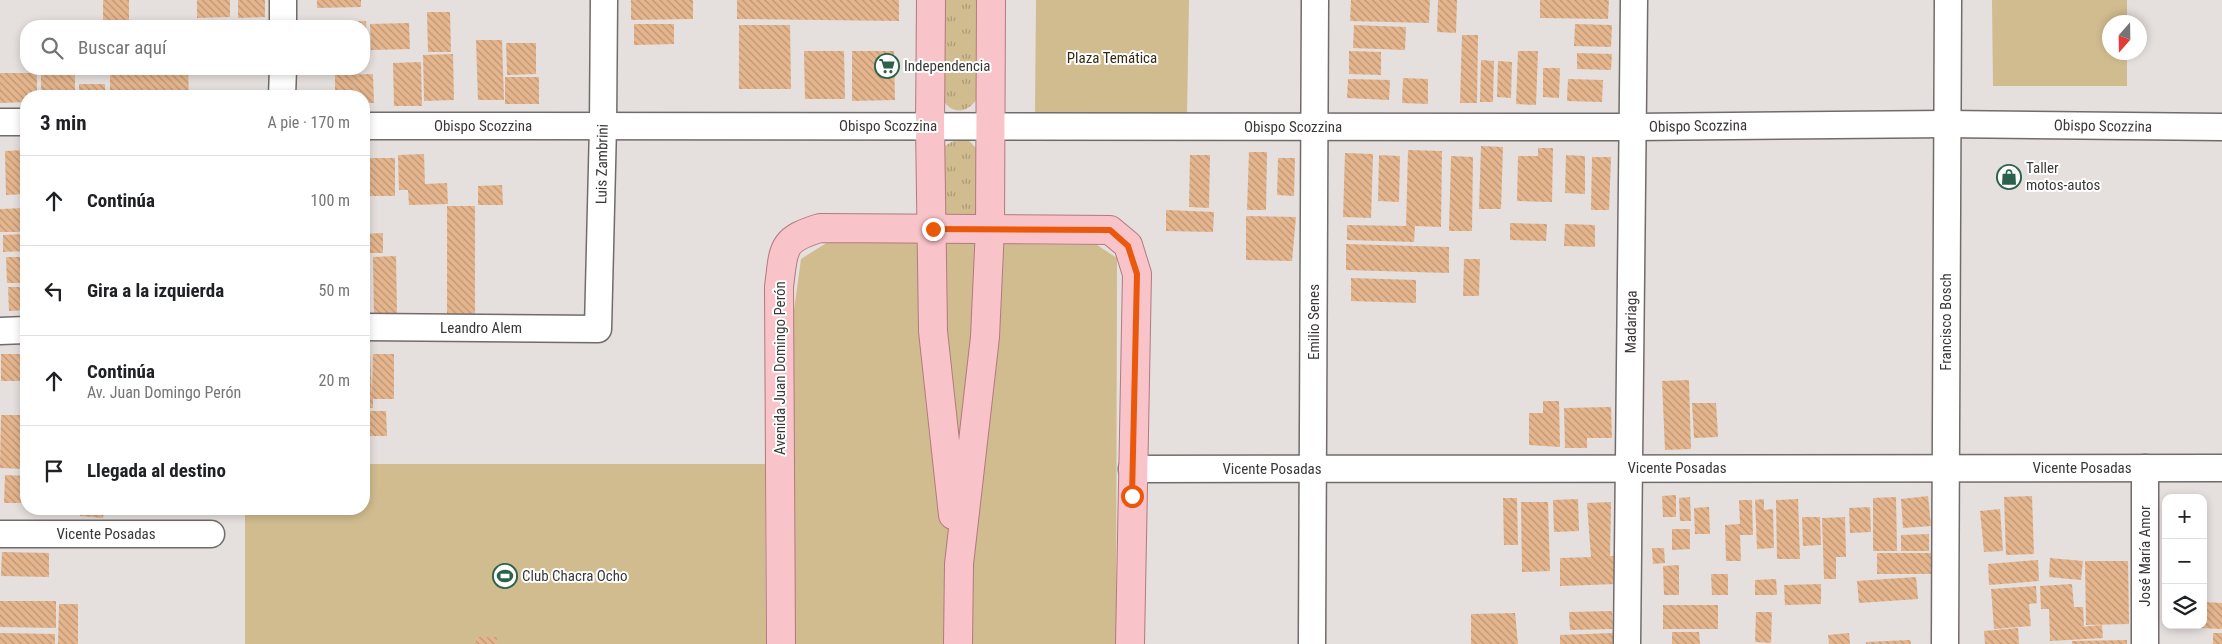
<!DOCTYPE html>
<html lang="es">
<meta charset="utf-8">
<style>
:root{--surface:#fff;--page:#f2f2f2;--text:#202124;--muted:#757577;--line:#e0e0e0}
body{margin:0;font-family:"Roboto Condensed",sans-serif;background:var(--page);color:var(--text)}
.controls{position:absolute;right:15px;bottom:15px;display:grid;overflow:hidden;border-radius:10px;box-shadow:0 2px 8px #0003}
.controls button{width:45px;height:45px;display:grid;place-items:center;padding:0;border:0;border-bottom:1px solid var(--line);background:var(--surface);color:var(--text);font:25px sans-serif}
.compass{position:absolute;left:2102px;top:15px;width:45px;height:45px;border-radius:50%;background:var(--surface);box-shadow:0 2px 8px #0003;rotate:200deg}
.stop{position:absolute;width:15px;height:15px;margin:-11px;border:4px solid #ea580c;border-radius:50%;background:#fff}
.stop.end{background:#ea580c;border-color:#fff;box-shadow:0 1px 5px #0008}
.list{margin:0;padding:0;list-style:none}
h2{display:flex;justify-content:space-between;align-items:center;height:65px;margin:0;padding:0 20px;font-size:21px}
h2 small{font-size:16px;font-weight:400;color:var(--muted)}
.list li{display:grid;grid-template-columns:32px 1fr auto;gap:15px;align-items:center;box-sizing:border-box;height:90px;padding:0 20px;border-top:1px solid var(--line)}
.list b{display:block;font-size:19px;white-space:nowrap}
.list p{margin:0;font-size:16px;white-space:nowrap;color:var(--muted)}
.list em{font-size:16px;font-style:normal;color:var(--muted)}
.icon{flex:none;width:28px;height:28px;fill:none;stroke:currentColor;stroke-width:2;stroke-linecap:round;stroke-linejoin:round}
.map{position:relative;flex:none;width:2222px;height:644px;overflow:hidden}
.search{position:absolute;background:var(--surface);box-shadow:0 2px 8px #0003;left:20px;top:20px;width:350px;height:55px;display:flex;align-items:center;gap:12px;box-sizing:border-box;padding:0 18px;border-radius:20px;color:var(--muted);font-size:19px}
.panel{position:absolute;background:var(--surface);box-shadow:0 2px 8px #0003;left:20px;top:90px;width:350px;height:425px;border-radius:20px}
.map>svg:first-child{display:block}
.grass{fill:url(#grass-tufts)}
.park{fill:#d0bc8f}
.building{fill:url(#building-back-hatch)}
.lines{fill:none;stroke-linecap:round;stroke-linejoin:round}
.minor-casing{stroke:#716c6b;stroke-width:29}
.major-casing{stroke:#b3797f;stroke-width:30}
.minor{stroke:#fff;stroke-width:26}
.major{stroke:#f8c3c9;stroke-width:28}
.route{stroke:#ea580c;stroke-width:6}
.labels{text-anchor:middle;stroke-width:4;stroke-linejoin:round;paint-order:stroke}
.park-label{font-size:15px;fill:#362b12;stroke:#fff}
.poi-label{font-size:15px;fill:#3b3938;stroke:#fff;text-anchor:start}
.street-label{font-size:15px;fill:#3b3938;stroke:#fff}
</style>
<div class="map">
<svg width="2222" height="644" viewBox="0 0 2222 644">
<defs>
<pattern id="grass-tufts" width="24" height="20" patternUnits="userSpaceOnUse" patternTransform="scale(1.25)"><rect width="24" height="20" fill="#d0bc8f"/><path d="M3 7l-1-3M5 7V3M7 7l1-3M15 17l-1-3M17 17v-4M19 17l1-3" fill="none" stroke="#aa9a76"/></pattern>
<pattern id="building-back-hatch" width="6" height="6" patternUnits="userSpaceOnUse" patternTransform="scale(1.25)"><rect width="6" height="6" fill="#e5b68e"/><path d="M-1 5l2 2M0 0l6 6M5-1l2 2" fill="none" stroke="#bb9575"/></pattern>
</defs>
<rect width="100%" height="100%" fill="#e5dfdd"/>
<!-- grass -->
<g class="grass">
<path d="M942,0H977V99C968,112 953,116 943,100Z"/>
<path d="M957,139L968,140L976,148L979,209L976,217L943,218V147Z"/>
</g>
<!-- park -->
<g class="park">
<path d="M1036,0H1189L1187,115H1035Z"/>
<path d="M1992,0H2127V22H2110V52L2127,53V86H1993Z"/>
<path d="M828,242L1097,245L1117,258L1116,644H794V310L801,259Z"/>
<path d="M364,464H765L766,644H245V509H364Z"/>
</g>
<!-- building -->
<g class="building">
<path d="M103,0H129V22L103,23Z"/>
<path d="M197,0H230V17L197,18Z"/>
<path d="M238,0H265V17L238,18Z"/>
<path d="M317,0H361V7L317,8Z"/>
<path d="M631,0H693V19L631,20Z"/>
<path d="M737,0H899V21L737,19Z"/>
<path d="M1351,0H1430L1429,23L1350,21Z"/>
<path d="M1438,0H1457L1456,33L1437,32Z"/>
<path d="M1540,0H1609L1608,19L1540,18Z"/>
<path d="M427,12H450L451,52H428Z"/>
<path d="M74,21V26H40V22Z"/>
<rect x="228" y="21" width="29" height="5"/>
<path d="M366,21L367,42H364V26H337V22Z"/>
<path d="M188,22V26H160V23Z"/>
<path d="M409,23L410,49L371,50L370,24Z"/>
<path d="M634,24H674V44L634,45Z"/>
<path d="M1575,24L1612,25L1611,47L1574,46Z"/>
<path d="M739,25H790L791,89H739Z"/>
<path d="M1354,25L1406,27L1405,50L1353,48Z"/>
<path d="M1462,35H1478L1477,103H1460Z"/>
<path d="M476,40H502L504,100H478Z"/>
<path d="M506,43H536V74L507,75Z"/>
<path d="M804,51H844L845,99H805Z"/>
<path d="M852,51H894L895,100L852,101Z"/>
<path d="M1349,51L1381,52V75L1349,74Z"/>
<path d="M1518,51H1538L1536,105L1516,104Z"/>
<path d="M1577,53L1612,54L1611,70L1577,69Z"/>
<path d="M453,54L454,100L424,101L423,55Z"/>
<path d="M1481,60L1494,61L1493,102H1480Z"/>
<path d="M1498,61L1512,62L1511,98L1497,97Z"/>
<path d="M421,62L422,106H394L393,63Z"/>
<path d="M1543,68H1560L1559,98L1543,97Z"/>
<rect x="41" y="69" width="34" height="27"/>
<path d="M110,69H188L189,96H110Z"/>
<rect x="190" y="69" width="37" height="6"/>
<path d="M241,69H266V74L241,75Z"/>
<path d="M319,69H359V73L319,74Z"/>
<path d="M0,73H37V96H26V102L0,103Z"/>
<path d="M373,74L374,103H364V96H335V75Z"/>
<rect x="505" y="77" width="34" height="27"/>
<path d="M1403,78L1428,79V104L1402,103Z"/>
<path d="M1348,79L1390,80L1389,100L1347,98Z"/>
<path d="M1568,79L1603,80L1602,102L1567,101Z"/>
<rect x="79" y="84" width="26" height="12"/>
<path d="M1481,146L1503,147L1501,209H1479Z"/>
<path d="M1538,148H1553L1552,202L1517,201L1518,156H1538Z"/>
<path d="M26,150V194L6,195L5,151Z"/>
<path d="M1408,150L1442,151L1441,227L1415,226L1414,242L1347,240V225L1406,226Z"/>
<rect x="364" y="151" width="2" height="81"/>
<path d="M1249,152H1267L1266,210H1247Z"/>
<path d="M1345,153L1373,154L1371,218L1343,217Z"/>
<path d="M424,154L425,184L447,183L448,204L409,205L408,190H399L398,155Z"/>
<path d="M1190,155H1210L1209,208L1189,207Z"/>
<path d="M1379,155L1400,156L1399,202L1378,201Z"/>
<path d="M1566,155L1585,156V194L1565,193Z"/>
<path d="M1451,156L1473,157L1472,231H1449Z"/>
<path d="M1592,157H1611L1609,210H1591Z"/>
<rect x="370" y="158" width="25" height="38"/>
<path d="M1278,158H1295L1294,196L1277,195Z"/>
<path d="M502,185L503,205H478V186Z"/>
<rect x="447" y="206" width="28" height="116"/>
<path d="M26,208V232H0V209Z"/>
<path d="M1166,210L1214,212L1213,232L1166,231Z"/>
<path d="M1246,216L1296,217L1292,261L1246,260Z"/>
<path d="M1510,223L1547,224L1546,241L1510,240Z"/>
<path d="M1565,224L1595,225V247L1564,246Z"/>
<path d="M383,233V253H369V284H364V234Z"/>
<path d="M26,234V251L3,252V235Z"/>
<path d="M1346,244L1449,247V273L1346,270Z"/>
<path d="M396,256L397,316H374L373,257Z"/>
<path d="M6,257H26V283H7Z"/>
<path d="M1464,259H1480L1479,296H1463Z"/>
<path d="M1351,278L1416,280V303L1351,301Z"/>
<path d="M8,287H25L26,310L9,311Z"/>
<path d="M364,351H370L372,395L373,354H394V399H373V408H364Z"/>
<rect x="1" y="354" width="25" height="27"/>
<path d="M1689,380L1691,449L1665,450L1662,381Z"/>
<path d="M1543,401H1559L1560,447L1529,445V413H1543Z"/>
<path d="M1692,403H1716L1718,437L1694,438Z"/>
<path d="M1611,407L1612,438H1587V448H1565L1564,408Z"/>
<path d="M364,411H386L387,436H364Z"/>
<path d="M1,415H26V469L0,468Z"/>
<path d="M5,475L26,476V503H4Z"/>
<path d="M1676,495V517H1663L1662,496Z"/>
<path d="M1928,496L1931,526L1903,528L1901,499Z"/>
<path d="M2032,496L2034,554L2006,555L2004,497Z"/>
<path d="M1690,497L1691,521H1680L1679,498Z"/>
<path d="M1896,497L1897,551H1873V498Z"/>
<path d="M1503,498H1517L1518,545H1504Z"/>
<path d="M1578,499L1579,531L1554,532L1553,500Z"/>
<path d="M1764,499V510L1773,509L1774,548L1757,549L1755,500Z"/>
<path d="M1798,499L1800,559H1777L1776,500Z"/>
<path d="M1739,500H1752L1753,535H1740L1741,561H1726L1725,525L1740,524Z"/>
<path d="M1521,502H1548L1550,571L1522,572Z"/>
<path d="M1611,502L1610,556H1615L1616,584L1560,586V558L1591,557L1587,503Z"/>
<path d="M1709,507L1710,534H1695L1694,508Z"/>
<path d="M1870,507L1871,532L1850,533L1849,508Z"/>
<path d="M81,509H104L103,518L80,516Z"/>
<path d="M2000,509L2003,551L1984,552L1980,511Z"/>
<path d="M1802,517H1820L1821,545L1803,546Z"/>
<path d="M1845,517L1846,557H1836V579H1824L1822,518Z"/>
<path d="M1672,529H1690V549L1672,550Z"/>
<path d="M1929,534V551H1901V535Z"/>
<path d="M1652,548H1664L1665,563L1653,564Z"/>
<path d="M2,552L49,553V577L1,576Z"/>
<rect x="1877" y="553" width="56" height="21"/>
<path d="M2050,558L2083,561L2081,580L2049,577Z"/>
<path d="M2038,560L2039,581L1989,585L1988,564Z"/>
<path d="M2085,561H2128L2129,624L2086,625Z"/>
<path d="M1679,565V595H1664L1663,566Z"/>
<path d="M1711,574H1728V595H1712Z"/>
<path d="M1916,577L1918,599L1859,603L1857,581Z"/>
<path d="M1776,579L1777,595H1755V580Z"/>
<path d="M1821,584V604L1785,605L1784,585Z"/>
<path d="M2072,584L2074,607H2083L2084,626L2079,627L2102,625L2103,638L2050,641L2049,609H2041L2040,586Z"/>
<path d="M2036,586L2037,603L2029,604L2031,626L1994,629L1991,589Z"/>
<path d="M0,601H56V628L0,627Z"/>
<path d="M2203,602L2222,603V629L2177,627V625H2203Z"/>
<path d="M59,604H78V644H58Z"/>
<rect x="1663" y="605" width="55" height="24"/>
<path d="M1612,611L1613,629L1570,630L1569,612Z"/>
<path d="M1756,612H1772L1771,643L1755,642Z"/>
<path d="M1515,613L1518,644H1471V614Z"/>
<path d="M2018,628L2019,644H1985L1984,631Z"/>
<path d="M1672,632H1699L1700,644H1672Z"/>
<path d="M0,633L55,634V644H0Z"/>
<path d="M1613,633L1614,644H1560V635Z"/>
<path d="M1849,633L1850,644H1829L1828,635Z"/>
<rect x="2213" y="633" width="9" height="11"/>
<rect x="476" y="637" width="21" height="7"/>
<path d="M1910,640L1911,644H1866V642Z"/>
<path d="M2127,640V644H2072V641Z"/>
</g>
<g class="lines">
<defs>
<g id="minor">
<path d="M283,26V0"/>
<path d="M282,96L283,69"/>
<path d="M0,122H26"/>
<path d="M364,126L1634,127L1946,124L2222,127"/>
<path d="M364,327L598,329L603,126L604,0"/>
<path d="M0,331L26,330"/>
<path d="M1132,469L2222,468"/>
<path d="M0,534H211"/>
<path d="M1312,644L1315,0"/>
<path d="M1627,644L1634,0"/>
<path d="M1945,644L1948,0"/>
<path d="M2145,644V468"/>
</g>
<g id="major">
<path d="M931,0L930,126L933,331L953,515"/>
<path d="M781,644L779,287C784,249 780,240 820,228L1110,230L1128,245L1137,274L1130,644"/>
<path d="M958,644L959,564L985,337L990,228L991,0"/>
</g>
</defs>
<!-- minor casing -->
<use href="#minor" class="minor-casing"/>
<!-- major casing -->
<use href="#major" class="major-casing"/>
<!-- minor -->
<use href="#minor" class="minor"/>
<!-- major -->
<use href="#major" class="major"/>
</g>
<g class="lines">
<!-- route -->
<path class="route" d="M933,229L1110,230L1128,246L1137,274L1132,496"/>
</g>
<!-- icons -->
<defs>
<symbol id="supermarket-ring" viewBox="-11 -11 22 22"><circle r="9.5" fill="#fff" stroke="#2b6249" stroke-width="1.5"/><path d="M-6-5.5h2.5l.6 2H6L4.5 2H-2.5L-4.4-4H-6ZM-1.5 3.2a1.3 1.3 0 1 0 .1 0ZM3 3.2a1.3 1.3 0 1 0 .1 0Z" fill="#2b6249"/></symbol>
<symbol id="shop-ring" viewBox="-11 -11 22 22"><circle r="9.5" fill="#fff" stroke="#2b6249" stroke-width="1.5"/><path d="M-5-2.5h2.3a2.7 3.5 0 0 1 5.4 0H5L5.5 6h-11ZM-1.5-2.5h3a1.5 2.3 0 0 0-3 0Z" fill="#2b6249"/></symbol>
<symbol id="stadium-ring" viewBox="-11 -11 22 22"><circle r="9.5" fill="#fff" stroke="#2b6249" stroke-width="1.5"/><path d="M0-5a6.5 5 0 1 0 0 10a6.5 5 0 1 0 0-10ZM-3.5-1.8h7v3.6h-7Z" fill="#2b6249"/></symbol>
</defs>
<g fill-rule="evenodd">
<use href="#supermarket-ring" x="873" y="52" width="28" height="28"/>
<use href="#shop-ring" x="1995" y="163" width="28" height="28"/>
<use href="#stadium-ring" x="491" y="562" width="28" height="28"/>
</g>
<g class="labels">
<!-- park labels -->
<g class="park-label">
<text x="1112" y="63">Plaza Temática</text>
</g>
<!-- poi labels -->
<g class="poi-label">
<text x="904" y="71">Independencia</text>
<text x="2026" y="173">Taller<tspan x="2026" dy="17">motos-autos</tspan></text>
<text x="522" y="581">Club Chacra Ocho</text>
</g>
<!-- street labels -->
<g class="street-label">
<text x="483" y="131">Obispo Scozzina</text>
<text x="888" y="131">Obispo Scozzina</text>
<text transform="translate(1698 126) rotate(-1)" y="5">Obispo Scozzina</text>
<text transform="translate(2103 126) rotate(1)" y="5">Obispo Scozzina</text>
<text x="1293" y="132">Obispo Scozzina</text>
<text transform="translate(602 164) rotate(-89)" y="5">Luis Zambrini</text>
<text transform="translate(1314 322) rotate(-90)" y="5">Emilio Senes</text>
<text transform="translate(1631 322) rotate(-89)" y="5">Madariaga</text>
<text transform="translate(1946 322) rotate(-90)" y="5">Francisco Bosch</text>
<text x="481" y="333">Leandro Alem</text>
<text transform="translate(780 368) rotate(-90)" y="5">Avenida Juan Domingo Perón</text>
<text x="1677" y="473">Vicente Posadas</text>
<text x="2082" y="473">Vicente Posadas</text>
<text x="1272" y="474">Vicente Posadas</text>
<text x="106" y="539">Vicente Posadas</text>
<text transform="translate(2145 556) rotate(-90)" y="5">José María Amor</text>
</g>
</g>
</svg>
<div class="controls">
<button>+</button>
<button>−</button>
<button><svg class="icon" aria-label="layers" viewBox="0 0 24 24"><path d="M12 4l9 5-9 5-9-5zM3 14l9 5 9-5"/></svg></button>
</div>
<svg class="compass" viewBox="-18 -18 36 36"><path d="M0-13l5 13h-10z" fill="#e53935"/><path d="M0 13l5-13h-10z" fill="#757577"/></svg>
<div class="stop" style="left:1132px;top:496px"></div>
<div class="stop end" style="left:933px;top:229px"></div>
<div class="search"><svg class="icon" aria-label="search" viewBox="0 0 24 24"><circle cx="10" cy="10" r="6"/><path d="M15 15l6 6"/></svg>Buscar aquí</div>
<section class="panel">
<h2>3 min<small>A pie · 170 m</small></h2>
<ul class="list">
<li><svg class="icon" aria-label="ahead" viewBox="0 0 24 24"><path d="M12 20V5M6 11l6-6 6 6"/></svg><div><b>Continúa</b></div><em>100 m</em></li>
<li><svg class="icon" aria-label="left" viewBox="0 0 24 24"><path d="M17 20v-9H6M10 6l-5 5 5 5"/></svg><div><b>Gira a la izquierda</b></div><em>50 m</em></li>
<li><svg class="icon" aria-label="ahead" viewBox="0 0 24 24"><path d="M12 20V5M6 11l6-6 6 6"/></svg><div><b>Continúa</b><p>Av. Juan Domingo Perón</p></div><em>20 m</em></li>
<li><svg class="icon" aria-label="arrive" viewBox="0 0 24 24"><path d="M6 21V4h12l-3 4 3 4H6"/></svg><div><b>Llegada al destino</b></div></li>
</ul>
</section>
</div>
